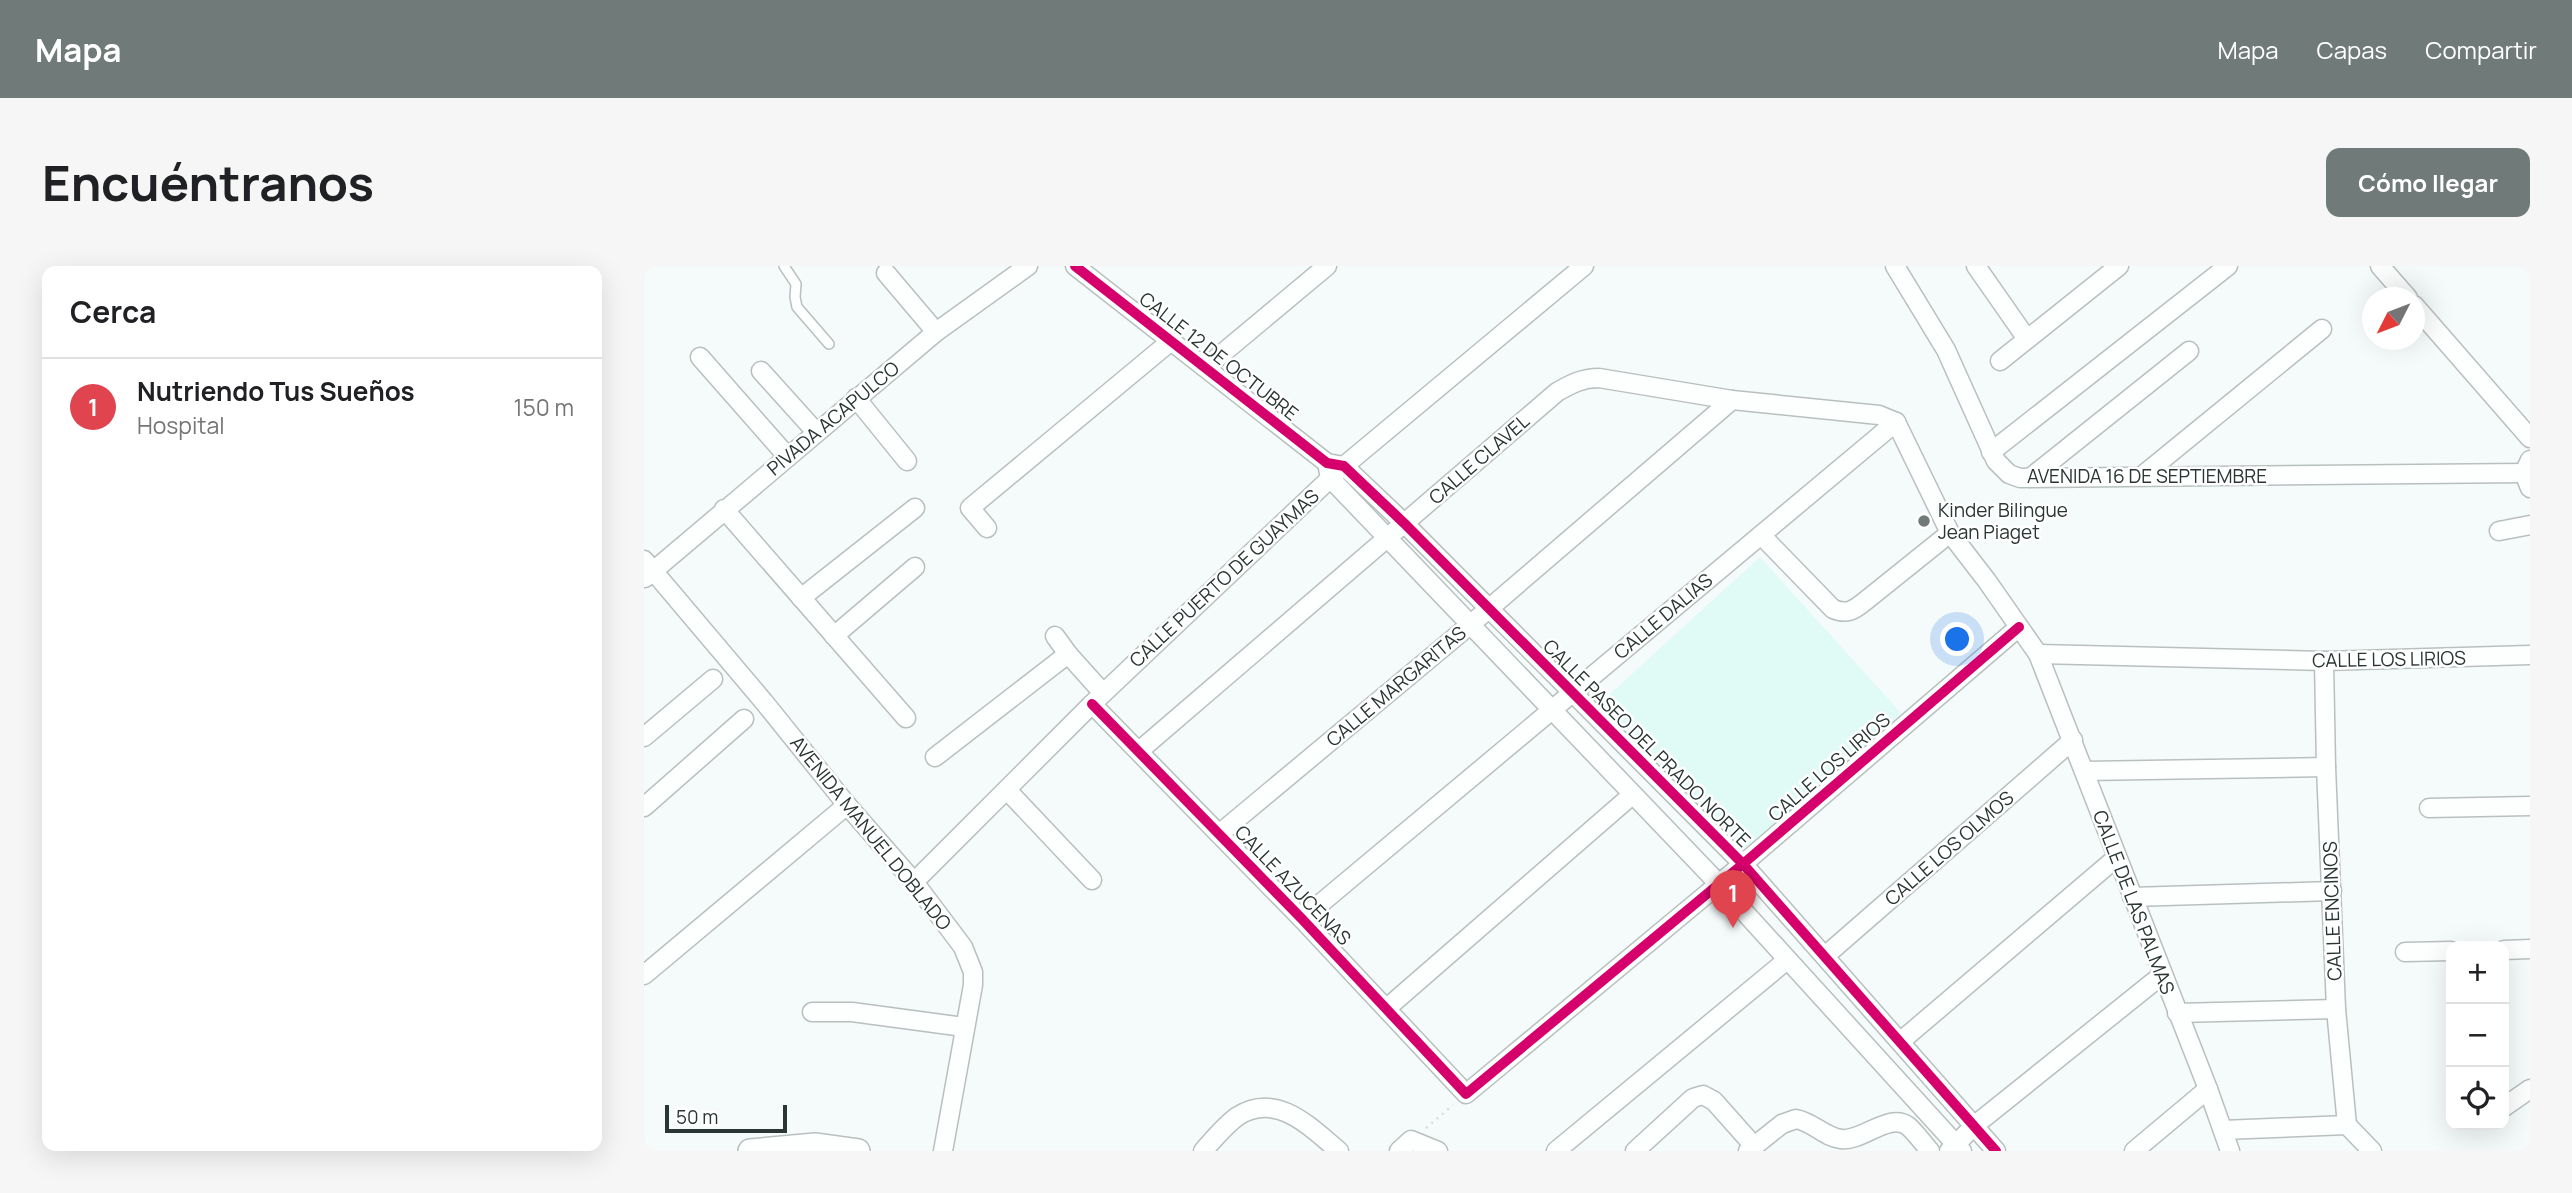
<!DOCTYPE html>
<html lang="es">
<meta charset="utf-8">
<style>
:root{--surface:#fff;--page:#f6f6f6;--text:#202124;--muted:#757577;--line:#e0e0e0;--accent:#707b79}
body{margin:0;font-family:Manrope,sans-serif;background:var(--page);color:var(--text)}
.controls{position:absolute;right:21px;bottom:21px;display:grid;overflow:hidden;border-radius:14px;box-shadow:0 7px 28px #0002}
.controls button{width:63px;height:63px;display:grid;place-items:center;padding:0;border:0;border-bottom:2px solid var(--line);background:var(--surface);color:var(--text);font:35px sans-serif}
.compass{position:absolute;left:1718px;top:21px;width:63px;height:63px;border-radius:50%;background:var(--surface);box-shadow:0 7px 28px #0002;rotate:228deg}
.scale{position:absolute;left:21px;bottom:18px;width:122px;box-sizing:border-box;padding-left:7px;border:4px solid #293633;border-top:0;font-size:19px;line-height:24px;white-space:nowrap;color:#293633;-webkit-text-stroke:5px #fff;paint-order:stroke}
.you{position:absolute;left:1314px;top:374px;width:24px;height:24px;margin:-18px;border:5px solid #fff;border-radius:50%;background:#1a73e8;box-shadow:0 0 0 10px #1a73e833}
.badge{display:grid;place-items:center;width:46px;height:46px;border-radius:50%;background:var(--accent);color:#fff;font-size:23px;font-weight:700}
.pin{position:absolute;translate:-50% -58px;filter:drop-shadow(0 2px 4px #0008)}
.pin::after{content:'';position:absolute;top:37px;width:24px;height:21px;background:inherit;clip-path:polygon(0 0,100% 0,50% 100%)}
.list{margin:0;padding:0;list-style:none}
h2{display:flex;justify-content:space-between;align-items:center;height:91px;margin:0;padding:0 28px;font-size:30px}
h2 small{font-size:23px;font-weight:400;color:var(--muted)}
.list li{display:grid;grid-template-columns:46px 1fr auto;gap:21px;align-items:center;box-sizing:border-box;height:98px;padding:0 28px;border-top:2px solid var(--line)}
.list b{display:block;font-size:26px;white-space:nowrap}
.list p{margin:0;font-size:23px;white-space:nowrap;color:var(--muted)}
.list em{font-size:23px;font-style:normal;color:var(--muted)}
.icon{flex:none;width:38px;height:38px;fill:none;stroke:currentColor;stroke-width:2;stroke-linecap:round;stroke-linejoin:round}
.map{position:relative;flex:none;width:1886px;height:885px;overflow:hidden;border-radius:14px}
header{display:flex;align-items:center;gap:42px;box-sizing:border-box;height:98px;padding:0 35px;background:var(--accent);color:#fff}
header strong{font-size:33px}
nav{display:flex;gap:38px;margin-inline-start:auto;font-size:24px}
.intro{display:flex;align-items:center;justify-content:space-between;box-sizing:border-box;height:168px;padding:0 42px}
h1{margin:0;font-size:49px}
.button{padding:18px 32px;border-radius:14px;background:var(--accent);color:#fff;font-size:24px;font-weight:700}
main{display:flex;gap:42px;padding:0 42px}
aside{flex:1;background:var(--surface);border-radius:14px;box-shadow:0 7px 28px #0002}
.map>svg:first-child{display:block}
.built{fill:#e0faf6}
.lines{fill:none;stroke-linecap:round;stroke-linejoin:round}
.service-casing{stroke:#b8c0bf;stroke-width:12}
.minor-casing{stroke:#b8c0bf;stroke-width:21}
.tertiary-casing{stroke:#b8c0bf;stroke-width:26}
.path{stroke:#dbdddd;stroke-width:2.5;stroke-dasharray:2 5;stroke-linecap:butt}
.service{stroke:#fdfefe;stroke-width:9}
.minor{stroke:#fdfefe;stroke-width:18}
.tertiary{stroke:#fdfefe;stroke-width:23}
.cycleway-casing{stroke:#fff;stroke-width:15}
.cycleway{stroke:#d6006c;stroke-width:10}
.poi-dot{fill:#707b79;stroke:#fff;stroke-width:2.5}
.labels{text-anchor:middle;stroke-width:5;stroke-linejoin:round;paint-order:stroke}
.street-label{font-size:19px;fill:#293633;stroke:#fff}
.poi-label{font-size:19px;fill:#293633;stroke:#fff;text-anchor:start}
</style>
<header>
<strong>Mapa</strong>
<nav><a>Mapa</a><a>Capas</a><a>Compartir</a></nav>
</header>
<div class="intro"><h1>Encuéntranos</h1><a class="button">Cómo llegar</a></div>
<main>
<aside>
<h2>Cerca<small></small></h2>
<ul class="list">
<li><span class="badge" style="background:#e0444e">1</span><div><b>Nutriendo Tus Sueños</b><p>Hospital</p></div><em>150 m</em></li>
</ul>
</aside>
<div class="map">
<svg width="1886" height="885" viewBox="0 0 1886 885">
<rect width="100%" height="100%" fill="#f4fbfa"/>
<!-- built -->
<path class="built" d="M1116,291L1257,447L1103,586L956,437Z"/>
<g class="lines">
<defs>
<path id="service" d="M140,0L152,18L151,31L153,41L185,78"/>
<g id="minor">
<path d="M431,0L683,197L700,200L760,257L1099,598L1352,885"/>
<path d="M1251,0L1302,84L1352,195L1365,208L1376,212L1880,207"/>
<path d="M1332,0L1383,73"/>
<path d="M1736,0L1764,32"/>
<path d="M242,7L292,66"/>
<path d="M1770,39L1886,172"/>
<path d="M56,91L143,190"/>
<path d="M1356,95L1475,0"/>
<path d="M562,101L683,0"/>
<path d="M117,105L172,166"/>
<path d="M212,132L263,195"/>
<path d="M1252,156L1306,267L1343,315L1394,388L1564,823L1586,885"/>
<path d="M1347,186L1584,0"/>
<path d="M1886,194L1880,207L1886,222"/>
<path d="M683,197L686,212L1074,617L1318,885"/>
<path d="M1498,210L1678,63"/>
<path d="M1386,212L1545,85"/>
<path d="M80,243L262,452"/>
<path d="M343,262L326,242L527,75"/>
<path d="M1855,265L1886,259"/>
<path d="M1117,269L1189,343C1203,349 1210,344 1220,336L1306,267"/>
<path d="M0,294L120,436L203,539L270,616L319,681L329,706V719L299,885"/>
<path d="M1,312L292,66L384,0"/>
<path d="M157,332L271,242"/>
<path d="M190,370L271,301"/>
<path d="M411,370L424,388L459,427"/>
<path d="M1394,388L1680,395L1886,389"/>
<path d="M1680,395L1682,501L1692,743L1703,859L1728,885"/>
<path d="M448,438L658,653L822,828L1099,598L1375,361"/>
<path d="M0,471L69,413"/>
<path d="M495,485L913,126C927,118 938,112 955,112L1088,134L1235,149L1252,156"/>
<path d="M291,491L424,388"/>
<path d="M1440,505L1682,501"/>
<path d="M363,524L448,614"/>
<path d="M0,541L100,453"/>
<path d="M1785,542L1886,540"/>
<path d="M575,568L827,358L1088,134"/>
<path d="M270,616L448,438L694,205L940,0"/>
<path d="M1488,631L1688,625"/>
<path d="M658,653L1252,156"/>
<path d="M1860,684L1886,683"/>
<path d="M1761,686L1807,685"/>
<path d="M1181,690L1429,474"/>
<path d="M0,709L203,539"/>
<path d="M743,742L988,529"/>
<path d="M168,746H208L320,761"/>
<path d="M1533,747L1692,743"/>
<path d="M1257,775L1472,592"/>
<path d="M1860,841L1886,823"/>
<path d="M1579,864L1703,859"/>
<path d="M559,885C570,873 581,859 594,850C633,825 667,862 695,885"/>
<path d="M755,885L767,874L794,885"/>
<path d="M912,885L1143,694"/>
<path d="M991,885L1049,832L1059,829L1070,835L1110,880"/>
<path d="M1104,885L1138,858L1152,853C1169,856 1180,871 1197,873C1218,876 1245,846 1264,860C1272,867 1279,877 1286,885"/>
<path d="M1305,885L1331,859L1518,709"/>
<path d="M1490,885L1564,823"/>
</g>
<path id="tertiary" d="M106,885L171,879L214,885"/>
</defs>
<!-- service casing -->
<use href="#service" class="service-casing"/>
<!-- minor casing -->
<use href="#minor" class="minor-casing"/>
<!-- tertiary casing -->
<use href="#tertiary" class="tertiary-casing"/>
<!-- path -->
<path class="path" d="M782,862L809,839"/>
<!-- service -->
<use href="#service" class="service"/>
<!-- minor -->
<use href="#minor" class="minor"/>
<!-- tertiary -->
<use href="#tertiary" class="tertiary"/>
<defs>
<g id="cycleway">
<path d="M431,0L683,197L700,200L760,257L1099,598L1352,885"/>
<path d="M448,438L658,653L822,828L1099,598L1375,361"/>
</g>
</defs>
<!-- cycleway casing -->
<use href="#cycleway" class="cycleway-casing"/>
<!-- cycleway -->
<use href="#cycleway" class="cycleway"/>
</g>
<!-- markers -->
<circle class="poi-dot" cx="1280" cy="255" r="7"/>
<g class="labels">
<!-- street labels -->
<g class="street-label">
<text transform="translate(575 90) rotate(38)" y="7">CALLE 12 DE OCTUBRE</text>
<text transform="translate(189 152) rotate(-40)" y="7">PIVADA ACAPULCO</text>
<text transform="translate(835 193) rotate(-41)" y="7">CALLE CLAVEL</text>
<text x="1503" y="217">AVENIDA 16 DE SEPTIEMBRE</text>
<text transform="translate(580 312) rotate(-43)" y="7">CALLE PUERTO DE GUAYMAS</text>
<text transform="translate(1019 350) rotate(-40)" y="7">CALLE DALIAS</text>
<text transform="translate(1745 393) rotate(-1)" y="7">CALLE LOS LIRIOS</text>
<text transform="translate(752 420) rotate(-40)" y="7">CALLE MARGARITAS</text>
<text transform="translate(1003 477) rotate(45)" y="7">CALLE PASEO DEL PRADO NORTE</text>
<text transform="translate(1185 501) rotate(-41)" y="7">CALLE LOS LIRIOS</text>
<text transform="translate(227 567) rotate(51)" y="7">AVENIDA MANUEL DOBLADO</text>
<text transform="translate(1305 582) rotate(-41)" y="7">CALLE LOS OLMOS</text>
<text transform="translate(649 619) rotate(46)" y="7">CALLE AZUCENAS</text>
<text transform="translate(1490 636) rotate(69)" y="7">CALLE DE LAS PALMAS</text>
<text transform="translate(1688 645) rotate(-92)" y="7">CALLE ENCINOS</text>
</g>
<!-- poi labels -->
<g class="poi-label">
<text x="1294" y="251">Kinder Bilingue<tspan x="1294" dy="22">Jean Piaget</tspan></text>
</g>
</g>
</svg>
<div class="controls">
<button>+</button>
<button>−</button>
<button><svg class="icon" aria-label="locate" viewBox="0 0 24 24"><circle cx="12" cy="12" r="6"/><path d="M12 2v4M12 18v4M2 12h4M18 12h4"/></svg></button>
</div>
<svg class="compass" viewBox="-18 -18 36 36"><path d="M0-13l5 13h-10z" fill="#e53935"/><path d="M0 13l5-13h-10z" fill="#757577"/></svg>
<div class="scale">50 m</div>
<div class="you"></div>
<div class="pin badge" style="left:1089px;top:662px;background:#e0444e">1</div>
</div>
</main>
